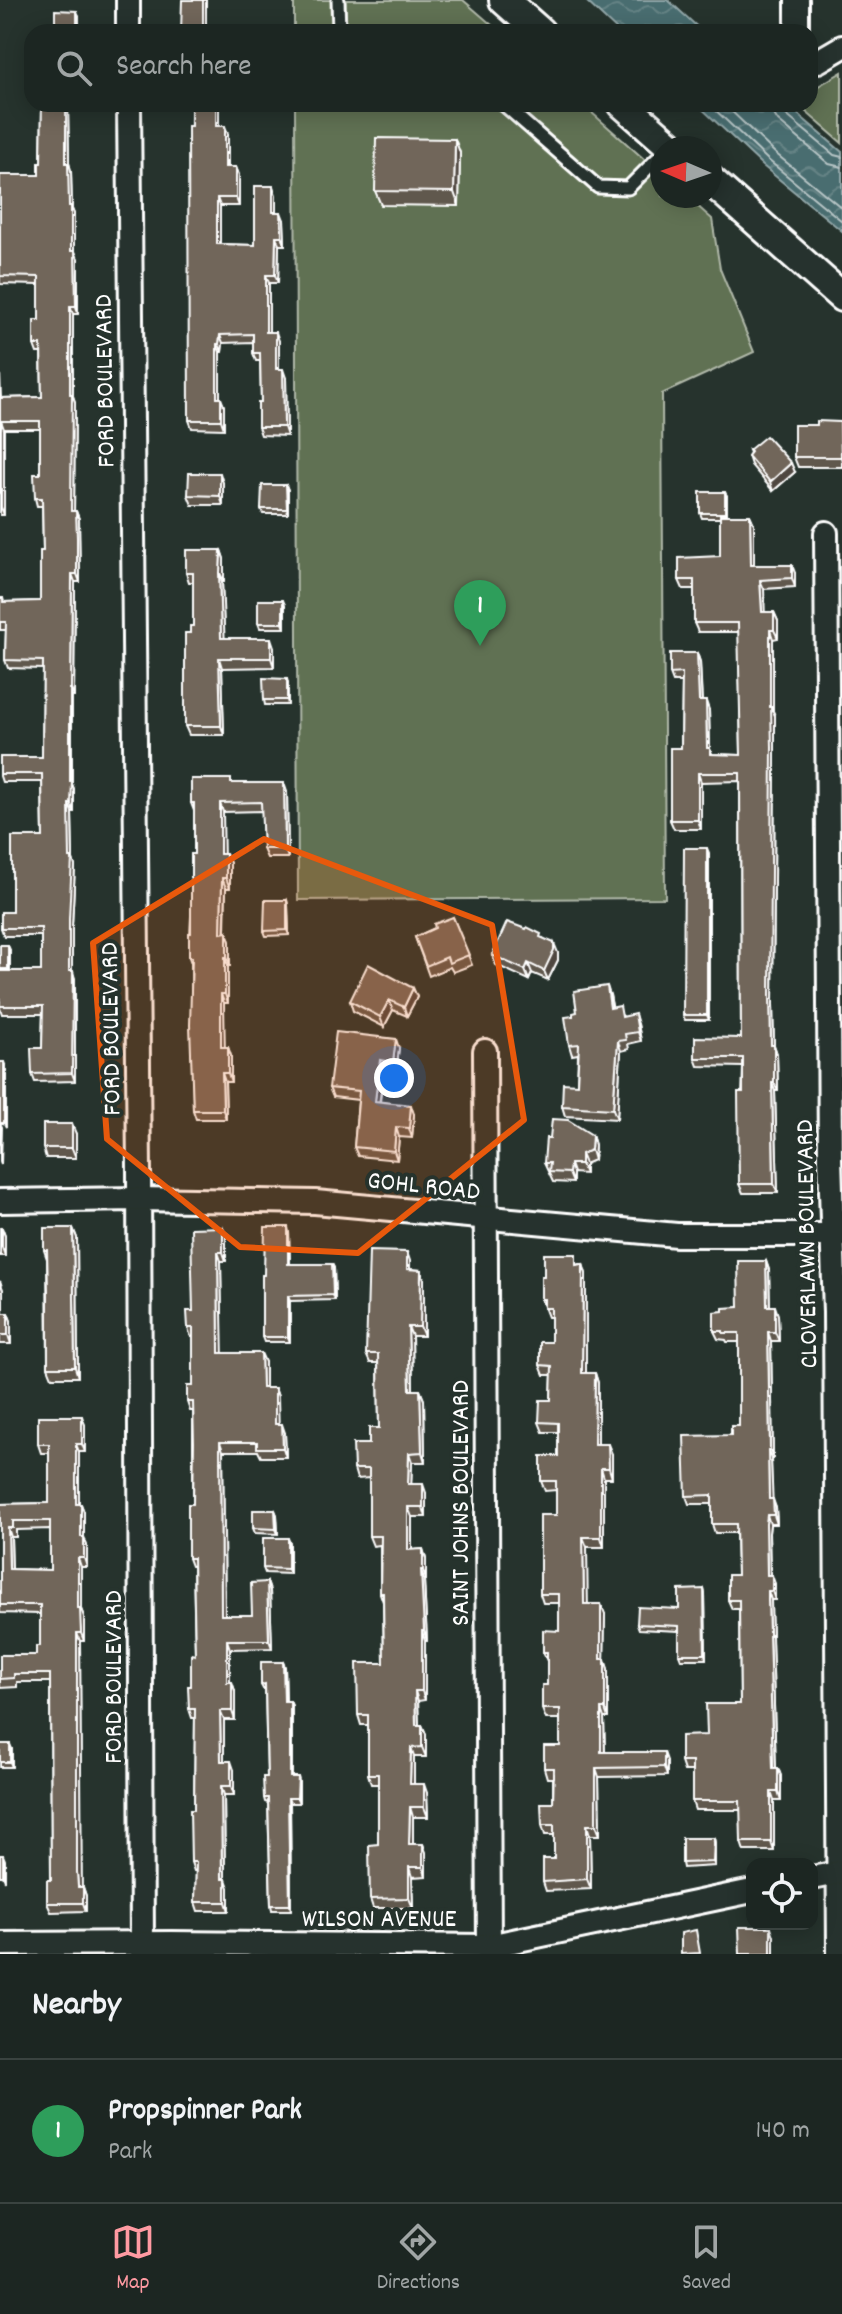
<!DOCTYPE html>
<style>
:root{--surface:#1c2622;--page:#29322f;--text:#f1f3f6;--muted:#a0a5a5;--line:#3a4340;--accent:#ff9aa2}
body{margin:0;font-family:Dekko,sans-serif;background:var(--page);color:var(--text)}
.controls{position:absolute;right:24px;bottom:24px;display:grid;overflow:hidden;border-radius:16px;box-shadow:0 4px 20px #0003}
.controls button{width:72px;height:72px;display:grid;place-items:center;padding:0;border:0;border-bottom:2px solid var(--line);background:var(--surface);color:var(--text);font:40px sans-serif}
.compass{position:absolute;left:650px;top:136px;width:72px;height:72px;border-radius:50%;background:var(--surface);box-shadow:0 4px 20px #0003;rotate:272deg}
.you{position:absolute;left:394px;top:1078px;width:28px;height:28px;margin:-20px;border:6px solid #fff;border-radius:50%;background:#1a73e8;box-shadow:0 0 0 12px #1a73e833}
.badge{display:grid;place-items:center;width:52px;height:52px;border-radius:50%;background:var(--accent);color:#fff;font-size:26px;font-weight:700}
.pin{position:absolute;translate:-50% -66px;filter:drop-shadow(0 2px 4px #0008)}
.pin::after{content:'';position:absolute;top:42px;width:28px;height:24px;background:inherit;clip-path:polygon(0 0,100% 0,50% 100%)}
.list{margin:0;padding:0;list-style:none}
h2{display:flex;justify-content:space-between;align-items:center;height:104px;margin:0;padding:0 32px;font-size:34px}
h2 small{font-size:26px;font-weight:400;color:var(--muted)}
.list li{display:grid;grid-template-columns:52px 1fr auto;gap:24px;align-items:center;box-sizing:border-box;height:144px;padding:0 32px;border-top:2px solid var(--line)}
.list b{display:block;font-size:30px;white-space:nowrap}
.list p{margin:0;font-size:26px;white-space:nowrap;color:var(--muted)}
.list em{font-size:26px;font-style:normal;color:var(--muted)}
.icon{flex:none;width:44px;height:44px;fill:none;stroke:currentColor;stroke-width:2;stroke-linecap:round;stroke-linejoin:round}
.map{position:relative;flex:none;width:842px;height:1954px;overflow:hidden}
.search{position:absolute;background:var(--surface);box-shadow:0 4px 20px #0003;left:24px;right:24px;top:24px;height:88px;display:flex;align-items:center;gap:20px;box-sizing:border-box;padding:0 28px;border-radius:24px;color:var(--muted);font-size:30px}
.sheet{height:248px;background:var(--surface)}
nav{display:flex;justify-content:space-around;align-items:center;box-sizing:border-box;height:112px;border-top:2px solid var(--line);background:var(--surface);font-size:22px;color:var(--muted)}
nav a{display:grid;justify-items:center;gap:4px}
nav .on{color:var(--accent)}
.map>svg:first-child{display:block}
.park{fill:#607153;stroke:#b0b8a9;stroke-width:2}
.water{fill:url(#water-waves);stroke:#92a7a9;stroke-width:2}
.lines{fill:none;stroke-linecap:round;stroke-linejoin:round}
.shore{stroke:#b7c5c6;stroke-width:2}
.service-casing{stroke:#fff;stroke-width:17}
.minor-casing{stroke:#fff;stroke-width:28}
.tertiary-casing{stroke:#fff;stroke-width:34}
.service{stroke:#26332d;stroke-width:11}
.minor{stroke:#26332d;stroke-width:22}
.tertiary{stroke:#26332d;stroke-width:28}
.wall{fill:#61584d;stroke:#fff;stroke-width:2;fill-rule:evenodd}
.shaded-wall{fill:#4f473f;stroke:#fff;stroke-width:2}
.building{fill:#71665a;stroke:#fff;stroke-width:2;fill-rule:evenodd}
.marked{fill:#e8590c;fill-opacity:0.2;stroke:#e8590c;stroke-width:6;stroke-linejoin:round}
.labels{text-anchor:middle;stroke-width:8;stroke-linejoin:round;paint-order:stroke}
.street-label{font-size:26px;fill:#fff;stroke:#26332d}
</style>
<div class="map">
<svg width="842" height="1954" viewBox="0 0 842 1954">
<defs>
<pattern id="water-waves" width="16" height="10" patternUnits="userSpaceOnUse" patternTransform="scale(2)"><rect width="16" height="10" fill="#4a6d70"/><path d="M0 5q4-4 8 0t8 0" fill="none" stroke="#658385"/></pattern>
</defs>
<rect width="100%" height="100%" fill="#26332d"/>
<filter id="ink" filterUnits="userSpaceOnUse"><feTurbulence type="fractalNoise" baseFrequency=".0125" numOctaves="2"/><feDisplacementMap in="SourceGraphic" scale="16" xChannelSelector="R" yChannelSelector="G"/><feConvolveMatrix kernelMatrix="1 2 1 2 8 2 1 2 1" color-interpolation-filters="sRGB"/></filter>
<g filter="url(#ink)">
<!-- park -->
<g class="park">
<path d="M294,0H463L500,32H294Z"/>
<path d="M842,72V143L797,104H810V91Z"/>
<path d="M295,104H582L662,175V196H686L712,219L720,269L754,352L662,394L665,898L298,900Z"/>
</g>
<!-- water -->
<g class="water">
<path d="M585,0H668L703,32H619Z"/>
<path d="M697,104H786L842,152V231L763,166Z"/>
</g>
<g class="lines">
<!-- shore -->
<g class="shore">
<path d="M709,104L768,160L842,221"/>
<path d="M724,104L775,153L842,208"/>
<path d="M772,104L773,113L778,121L829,164L842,167"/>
<path d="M782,104L785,114L834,155L842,157"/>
</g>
<defs>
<g id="service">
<path d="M338,0L339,32"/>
<path d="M503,104L598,187L628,188L662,154"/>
</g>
<g id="minor">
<path d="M128,0V32"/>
<path d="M797,32V0"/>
<path d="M810,59L818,61L842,47"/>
<path d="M129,104L139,1171L142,1954"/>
<path d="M826,533L830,1159L835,1313L839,1954"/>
<path d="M485,1051L489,1954"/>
<path d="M0,1201L138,1199L315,1202L677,1235H842"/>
<path d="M812,1878L842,1872"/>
<path d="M0,1944L172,1943L489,1946L752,1891"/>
</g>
<g id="tertiary">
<path d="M504,0L540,32"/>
<path d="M623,104L673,148"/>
<path d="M710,180L842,297"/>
</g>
</defs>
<!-- service casing -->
<use href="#service" class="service-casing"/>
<!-- minor casing -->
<use href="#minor" class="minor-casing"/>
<!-- tertiary casing -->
<use href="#tertiary" class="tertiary-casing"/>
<!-- service -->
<use href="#service" class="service"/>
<!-- minor -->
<use href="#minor" class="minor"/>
<!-- tertiary -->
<use href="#tertiary" class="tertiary"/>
</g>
<!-- wall -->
<g class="wall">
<path d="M79,16V32H56L55,30Z"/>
<path d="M42,104H68L69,163L71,171L72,209L74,214V251L78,259V314H73V396L75,402L74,511H76L79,519L80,582H75L74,697H72V784L74,789V812H72L73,859L75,866L72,926V971L75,979V1081L35,1082L32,1074L42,1048L43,1014H2L0,1008V945L10,950V971H41V936H4L1,928L12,912L43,837L42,782H2L0,776V757H42L43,669L8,668L5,660L6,630H0V598H3L4,602L40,601L43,551L42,506H37L35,498L40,474V429H4V515H0V372L1,398L42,397L41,353H37L34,345L39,320V285L0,284V175H39L41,163Z"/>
<path d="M191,104H219V126L228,134V167H236L239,175V206H220V244L255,245L276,195V212L284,220L285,245H279L278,283H269V332L279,341V369L286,378L287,436L261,435L258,427L261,402L260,361H256L253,353V342L223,343L222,352H220V398L224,406V429L192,428L189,420Z"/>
<path d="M455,139L460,153L459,206L381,205L375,191Z"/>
<path d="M840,422L842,426V467H798L794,457L817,425Z"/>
<path d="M749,450L795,472L773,491L751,465L748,456L750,453Z"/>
<path d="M223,483V505H192L188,495Z"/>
<path d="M286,485L288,490V514H263L261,509Z"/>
<path d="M727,496V515H750L754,524V565L795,573V587L764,589V612H774L778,621V638L773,639V711L775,716V756L773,1004L774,1045L777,1054L778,1091H775L778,1193H743L739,1184L743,1067L698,1066L695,1058L741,1038L740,781L701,782V829H674L670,820L681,748L682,682H673L670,674L697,653L700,662L702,701L709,710L710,749L712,754L741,755L739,632H698L694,623V589H683L679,580L720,556V518H702L700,513Z"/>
<path d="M221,550L224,559V582H222L224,638L274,647V667L222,668L224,735H189L185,726L190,633L193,626V582H189L186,573Z"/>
<path d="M285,605V628H260L258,623Z"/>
<path d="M288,683V705H265L264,700Z"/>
<path d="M233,783L287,792L288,858H267L263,849L262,811L223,812V854L230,863V888H226L225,933L227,932L230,942V966H228V1003H224V1047H228L231,1056V1082H225L226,1119H196L193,1110L191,963L189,957L194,854V811L191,803Z"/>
<path d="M709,853V1020H685L683,1015Z"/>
<path d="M287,900L288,905L289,935L266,936L264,931Z"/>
<path d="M453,917L472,965L453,972L450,967L429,976L415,937L435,928Z"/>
<path d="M543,938L558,953V960L548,980L532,973L529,980L496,965L492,955Z"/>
<path d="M413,988L417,997L407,1016L393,1010L384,1027L353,1011L350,1001Z"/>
<path d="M610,995L612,1007L624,1017L638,1024L641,1041L628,1044L629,1049L621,1051L617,1119L565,1116L562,1106L577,1084L578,1054L572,1055L569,1045L577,1012Z"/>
<path d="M399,1048L396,1072L384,1070L380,1102L414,1114L412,1138L399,1137L397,1160L358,1156L354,1147L358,1100L333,1097L329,1088Z"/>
<path d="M76,1134V1158H46L43,1148Z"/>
<path d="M592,1135L595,1145L594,1160L585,1164V1174L573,1173V1183L553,1182L544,1163Z"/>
<path d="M223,1227L226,1236V1261H221L222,1353L265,1362V1388H275L278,1397V1424L285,1433L286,1457H261L258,1451H223L225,1615H252L267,1582L270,1591L272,1648L230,1649V1682H232L235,1691V1720H224V1761L234,1770V1795H224L225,1879L229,1888V1911H198L195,1902L196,1871H194L191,1862L194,1810L195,1718H192L189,1709L195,1655L193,1566H191L188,1558L193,1504V1411H190L187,1402L193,1386V1337H191L188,1328Z"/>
<path d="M0,1228H2L5,1236V1256H0Z"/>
<path d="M73,1228L77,1238L78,1377H52L48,1367L47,1259L44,1250Z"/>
<path d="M289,1232L290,1264H332L334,1268L335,1300L290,1301V1342H264L262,1337Z"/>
<path d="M410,1261V1269L421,1270L424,1279V1336H412L413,1390H420L424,1400L425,1462H412L411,1484L426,1493V1517H412V1550L423,1549L426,1559V1580H424L427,1641H425V1700L418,1701L419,1725H422L426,1734V1757H414V1784L427,1793L428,1817H413V1844H423L426,1853V1876L412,1877L413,1908H373L370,1899L378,1844V1784H371L368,1774V1725H361L358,1715L384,1663L383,1602L380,1593V1545L373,1546L369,1536V1478L357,1479L354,1469L379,1428L378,1363H370L366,1354Z"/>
<path d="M766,1261L769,1270L770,1306L778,1315L779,1341H771L773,1459H771L772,1499L776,1508L777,1524H770L769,1533L770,1575L775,1584V1600H771V1609L776,1768H778L781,1776V1801H774V1851H744L741,1842V1810H695L692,1801V1771H684L681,1762L707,1735L740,1704L739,1609H732L728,1600L737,1575L736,1533H715L712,1524V1504H689L686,1496L739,1426V1342H727L726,1340L718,1339L714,1331L723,1311L739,1307Z"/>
<path d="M579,1264H583L586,1274V1373H595L598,1383V1444L612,1454V1478H604V1547H587V1604L605,1614L604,1659L608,1669V1718H604L605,1752L667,1761V1776L599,1777L600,1835H590L591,1889L546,1891L543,1882L554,1859V1835H545L542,1825L553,1803V1778H547L544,1768L560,1746V1719H546L542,1709L547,1685V1661L543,1652L559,1631V1603H543L540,1594L556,1515V1490L545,1491L541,1481L558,1456V1432H543L539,1422L551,1400L552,1375H544L540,1365L551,1342V1317H548L541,1299L544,1276Z"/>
<path d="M0,1281L3,1290V1313H8L11,1321V1344H0Z"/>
<path d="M85,1425V1452H79V1504H81L84,1512V1537L87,1546V1567H81V1609L84,1617V1641H80L81,1880V1887H83L86,1896V1911L51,1912L47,1903L51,1880L50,1682H17V1687L0,1688V1655H36L40,1646V1614L0,1613V1504L49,1503V1453H41L38,1444ZM50,1529V1570L12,1569L11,1537H16V1530Z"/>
<path d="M275,1510L277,1515L278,1534L255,1533L253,1528Z"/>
<path d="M290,1543V1574L265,1573L263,1568Z"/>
<path d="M704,1589L705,1594L706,1659H681L679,1654V1631L639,1629L637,1624L679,1609Z"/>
<path d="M283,1662L285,1667L286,1701H290L292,1706V1777H298L299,1782V1803H290L291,1910H272L271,1905L268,1803L265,1802L264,1798L267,1777L265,1689H263L261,1685Z"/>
<path d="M0,1744L12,1749V1767H0Z"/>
<path d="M714,1838L715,1843V1866L683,1868L682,1863Z"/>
</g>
<!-- shaded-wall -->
<g class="shaded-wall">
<rect x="203" y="0" width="3" height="32"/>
<path d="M77,11L79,16V32L77,31Z"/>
<path d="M66,104H68L69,163L71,171L72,209L74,214V259L71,251L69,206L66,163Z"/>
<path d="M216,104H219V134L216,126Z"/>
<path d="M225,126L228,134V175L225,167Z"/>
<path d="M455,139L460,153L459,206L454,192Z"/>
<path d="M236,167L239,175V206L236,198Z"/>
<path d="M273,186L276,195V220L273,212Z"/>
<path d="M217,198L220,206V252L217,244Z"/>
<path d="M281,212L284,220L285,245L282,236Z"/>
<path d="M276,236L279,245L278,283L275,275Z"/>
<path d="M75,251L78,259V314L76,306Z"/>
<path d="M266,275L269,283V340L266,332Z"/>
<path d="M70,306L73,314V396L75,402L74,519L71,511Z"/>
<path d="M276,332L279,341V378L276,369Z"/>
<path d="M220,335L223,343L222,352L219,344Z"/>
<path d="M217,344L220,352V406L217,398Z"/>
<path d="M283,369L286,378L287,436L284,427Z"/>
<path d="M221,398L224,406V429L221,420Z"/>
<path d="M1,421L4,429V515L1,507Z"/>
<path d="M840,422L842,426V461L841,457Z"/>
<path d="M791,463L795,472L773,491L770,482Z"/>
<path d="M220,473L223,483V505L220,496Z"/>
<path d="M286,485L288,490V514L287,509Z"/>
<path d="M725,492L727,496V518L725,513Z"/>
<path d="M76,511L79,519L80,582L77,574Z"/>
<path d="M750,515L754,524V574L751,565Z"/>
<path d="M221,550L224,559V582L220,573Z"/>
<path d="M792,565L795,573V587L792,578Z"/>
<path d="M219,573L222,582L225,647L221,638Z"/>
<path d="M72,574L75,582L74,697L71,689Z"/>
<path d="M760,580L764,589L765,621L762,612Z"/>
<path d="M283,600L285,605V628L283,623Z"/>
<path d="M774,612L778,621V638L774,630Z"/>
<path d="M770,630L773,639V711L775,716V756L773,1004L774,1052V1045L777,1054L778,1091L774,1083L771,1045L770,996Z"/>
<path d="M271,638L274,647V667L271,658Z"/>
<path d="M697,653L700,662L702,710L699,701Z"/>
<path d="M219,658L222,668L224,735L221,726Z"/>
<path d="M287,679L288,683V705L287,700Z"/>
<path d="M70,689L72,697V784L74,789V812L71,804L70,781Z"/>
<path d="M706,701L709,710L710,749L713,756V763L707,748Z"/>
<path d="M698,773L701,782V829L698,820Z"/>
<path d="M284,783L287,792L288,858L285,849Z"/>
<path d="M220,803L223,812L224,863L220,854Z"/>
<path d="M69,804L72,812L73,859L75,866L72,926V979L69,971Z"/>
<path d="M707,848L709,853V1020L707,1015Z"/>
<path d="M226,854L230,863V888L226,878Z"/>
<path d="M222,878L226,888L224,942L221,933Z"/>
<path d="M287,900L288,905L289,935L287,930Z"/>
<path d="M227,932L230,942V966L227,957Z"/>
<path d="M554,943L558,953V960L548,980L544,971Z"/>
<path d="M8,945L10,950V974L8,969Z"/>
<path d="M225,957L228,966V1003L225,994Z"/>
<path d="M528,963L532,973L529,980L525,970Z"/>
<path d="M73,971L75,979V1081L72,1073Z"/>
<path d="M607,986L610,995L614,1017L610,1008Z"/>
<path d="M413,988L417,997L407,1016L404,1007Z"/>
<path d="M221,994L224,1003L225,1056L221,1047Z"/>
<path d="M389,1000L393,1010L384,1027L380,1017Z"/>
<path d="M635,1014L638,1024L641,1041L638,1032Z"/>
<path d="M396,1039L399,1048L396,1072L393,1062Z"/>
<path d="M618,1041L621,1051L617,1119L613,1109Z"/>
<path d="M228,1047L231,1056V1082L228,1073Z"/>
<path d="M380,1060L384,1070L378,1111L375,1101Z"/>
<path d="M4,1062L6,1067V1127L4,1123Z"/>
<path d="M222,1073L225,1082L226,1119L223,1110Z"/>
<path d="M772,1083L775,1091L778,1193L774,1184Z"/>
<path d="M411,1105L414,1114L412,1138L409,1128Z"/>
<path d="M0,1123L2,1127L1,1165L0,1162Z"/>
<path d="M72,1124L76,1134V1158L72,1148Z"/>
<path d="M396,1127L399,1137L397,1160L394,1151Z"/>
<path d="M592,1135L595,1145L594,1160L591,1150Z"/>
<path d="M581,1154L585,1164V1174L581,1164Z"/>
<path d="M570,1164L573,1173V1183L569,1173Z"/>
<path d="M223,1227L226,1236V1261L223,1252Z"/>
<path d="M288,1227L289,1232L290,1269L288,1264Z"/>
<path d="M2,1228L5,1236V1256L2,1247Z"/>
<path d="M73,1228L77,1238L78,1377L75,1367Z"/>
<path d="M218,1252L221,1261L223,1362L219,1353Z"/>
<path d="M407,1252L410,1261V1279L407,1269Z"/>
<path d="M766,1261L769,1270L770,1315L767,1306Z"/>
<path d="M332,1264L334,1268L335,1300L333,1295Z"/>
<path d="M583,1264L586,1274V1382L582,1373Z"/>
<path d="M421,1270L424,1279V1336L420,1327Z"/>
<path d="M0,1281L3,1290V1321L0,1313Z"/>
<path d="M288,1296L290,1301V1342L288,1337Z"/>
<path d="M775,1306L778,1315L779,1341L775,1332Z"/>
<path d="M8,1313L11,1321V1344L8,1335Z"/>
<path d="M408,1327L412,1336L413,1400L410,1390Z"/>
<path d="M768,1332L771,1341L773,1459L770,1450Z"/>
<path d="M261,1353L265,1362V1397L262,1388Z"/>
<path d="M595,1373L598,1383V1454L594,1444Z"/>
<path d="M275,1388L278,1397L279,1433L275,1424Z"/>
<path d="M420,1390L424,1400L425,1462L422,1452Z"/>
<path d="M82,1416L85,1425V1452L82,1444Z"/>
<path d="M282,1424L285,1433L286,1457L283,1448Z"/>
<path d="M220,1442L223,1451L225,1624L221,1615Z"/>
<path d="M76,1444L79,1452V1512L76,1504Z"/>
<path d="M608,1444L612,1454V1478L609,1468Z"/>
<path d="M768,1450L771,1459L773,1508L769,1499Z"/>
<path d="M409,1453L412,1462L411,1493L408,1484Z"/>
<path d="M601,1468L604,1478V1547L601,1537Z"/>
<path d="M423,1484L426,1493V1517L423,1507Z"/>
<path d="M773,1499L776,1508L777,1524L774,1515Z"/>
<path d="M81,1504L84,1512V1537L87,1546V1567L84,1558L81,1537Z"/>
<path d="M408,1507L412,1517V1559L408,1550Z"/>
<path d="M275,1510L277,1515L278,1534L276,1529Z"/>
<path d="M767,1515L770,1524L769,1533L770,1584L767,1575L766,1524Z"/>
<path d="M8,1528L11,1537L12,1578L9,1569Z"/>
<path d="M583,1537L587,1547L588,1614L584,1604Z"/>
<path d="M288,1538L290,1543V1574L288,1569Z"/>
<path d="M423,1549L426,1559V1580L423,1570Z"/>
<path d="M78,1558L81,1567V1609L84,1617V1641L81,1633L78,1608Z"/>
<path d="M421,1570L424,1580L427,1641L424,1631Z"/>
<path d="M772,1575L775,1584V1600L772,1591Z"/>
<path d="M267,1582L270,1591L272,1648L269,1640Z"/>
<path d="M704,1589L705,1594L706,1659L705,1654Z"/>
<path d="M768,1591L771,1600L776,1776L773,1768Z"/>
<path d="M601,1604L605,1614L604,1669L601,1659Z"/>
<path d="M422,1631L425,1641V1700L422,1691Z"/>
<path d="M77,1633L80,1641L82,1896L78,1887L77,1872Z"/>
<path d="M227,1640L230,1649V1691L227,1682Z"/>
<path d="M605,1659L608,1669V1718L605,1709Z"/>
<path d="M283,1662L285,1667L286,1706L284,1701Z"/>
<path d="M232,1682L235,1691V1720L232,1711Z"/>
<path d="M415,1691L418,1701L419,1734L416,1725Z"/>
<path d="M290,1701L292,1706V1782L290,1777Z"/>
<path d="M601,1709L604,1718L605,1761L601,1752Z"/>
<path d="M220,1711L224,1720V1770L221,1761Z"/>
<path d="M422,1725L426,1734V1757L422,1747Z"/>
<path d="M10,1744L12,1749V1767L10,1762Z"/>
<path d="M411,1748L414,1757V1793L410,1784Z"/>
<path d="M664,1752L667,1761V1776L664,1767Z"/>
<path d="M231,1761L234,1770V1795L231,1786Z"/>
<path d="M596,1768L599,1777L600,1835L596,1825Z"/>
<path d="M778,1768L781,1776V1801L778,1792Z"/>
<path d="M298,1777L299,1782V1803L297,1798Z"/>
<path d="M424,1784L427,1793L428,1817L424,1807Z"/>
<path d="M221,1786L224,1795L225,1888L222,1879Z"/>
<path d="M771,1792L774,1801V1851L771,1842Z"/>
<path d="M288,1798L290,1803L291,1910L290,1905Z"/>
<path d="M410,1807L413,1817V1854L409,1844Z"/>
<path d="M587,1825L590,1835L591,1889L587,1879Z"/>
<path d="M714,1838L715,1843V1866L713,1862Z"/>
<path d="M423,1844L426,1853V1876L423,1867Z"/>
<path d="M3,1855L5,1860V1881L3,1876Z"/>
<path d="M409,1867L412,1877L413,1908L409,1898Z"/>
<path d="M226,1879L229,1888V1911L226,1902Z"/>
<path d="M83,1887L86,1896V1911L83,1903Z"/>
<path d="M771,1927L774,1936V1954H771Z"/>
</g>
<!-- building -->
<g class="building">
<path d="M182,0H203V32H181Z"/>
<path d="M55,10L77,11V31L55,30Z"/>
<rect x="28" y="70" width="4" height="23"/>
<path d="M42,104H66V163H68L69,206H71V251H75L76,306H70V394H72L71,511H76L77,538V574H72L71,689H70V781H72L71,804H69L70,858H72L69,919V971H73L72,1073L32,1074L31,1048H42L43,1006H0V971H41V928H1V912H12V837H43L42,774H0V757H42L43,661L5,660L6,622H0V598H3V602L40,601V551H43L42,498H35L34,474H40V421H1V507H0V398L42,397L41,345H34V320H39V277L0,276V175H39V163H41Z"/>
<path d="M191,104H216V126H225V167H236V198H217V244L255,245V186H273V212H281L282,236H276L275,275H266V332H276V369H283L284,427H258V402H261L260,353H253V334L220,335L219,344H217V398H221V420H189L188,126H191Z"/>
<path d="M376,138L455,139L454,192L375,191Z"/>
<path d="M817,421L840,422L841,457H794V425H817Z"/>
<path d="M766,436L791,463L770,482L748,456L751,452L749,450Z"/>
<path d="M189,473H220V496L188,495Z"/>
<path d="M262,485H286L287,509H261Z"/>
<rect x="700" y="492" width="25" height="21"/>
<path d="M720,515H750L751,565H792V578L760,580L762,612H774V630H770V707H771L772,747L770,996L771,1045H774V1083H772L774,1184H739L738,1092H743V1058H695V1037L741,1038L740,773H698V820H670V748H681L682,673L670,674V653H697L699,701H706L707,748H710V754L741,755L738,623H694V580H679V558L720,556Z"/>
<path d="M186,550H221L220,573H219L221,638H271V658H219L221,726H185V633H190V626H193V573H186Z"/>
<rect x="258" y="600" width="25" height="23"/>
<path d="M263,678L287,679V700H264Z"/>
<path d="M191,779H231V783H284L285,849H263L261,802L220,803V854H226V878H222L221,933L227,932V957H225V994H221V1047H228V1073H222L223,1110H193L190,1025L192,957H189V933H191V854H194V803H191Z"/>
<path d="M684,848H707V1015H683Z"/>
<path d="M265,900H287V930L264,931Z"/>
<path d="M453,917L469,955L449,963L447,957L426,966L415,937L435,928L434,924Z"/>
<path d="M507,922L526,929L527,927L541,934L540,937L554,943V950L544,971L528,963L525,970L492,955Z"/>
<rect x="0" y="945" width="8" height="24"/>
<path d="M368,964L413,988L404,1007L389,1000L380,1017L350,1001Z"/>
<path d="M607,986L610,1008L620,1006L622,1017L635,1014L638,1032L625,1034L626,1040L618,1041L613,1109L562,1106L563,1083L577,1084L579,1044L569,1045L565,1017L573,1016V1013L577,1012L574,991Z"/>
<path d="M336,1032L396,1039L393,1062L380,1060L375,1101L411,1105L409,1128L396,1127L394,1151L354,1147L359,1091L329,1088Z"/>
<path d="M0,1062H4V1123H0V1129Z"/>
<path d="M552,1119L568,1120L592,1135L591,1150L581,1154V1164H570L569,1173L549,1172L550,1163H544L546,1138H550Z"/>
<rect x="43" y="1124" width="29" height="24"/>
<path d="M223,1227V1252H218L219,1353H261L262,1388H275V1424H282L283,1448H257V1442H220L221,1615H252L251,1583L267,1582L269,1640H227V1682H232V1711H220L221,1761H231V1786H221L222,1879H226V1902H195L196,1862H191L190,1810H194L195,1709H189L188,1686H191V1654L195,1655L193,1558H188V1504H193L194,1442L193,1402H187V1386H193V1328H188L187,1311H193L191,1228Z"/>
<path d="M265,1227H288V1264H332L333,1295L288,1296V1337H262V1275H264Z"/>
<rect x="0" y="1228" width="2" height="19"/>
<path d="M44,1228H73L75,1367H48V1291L47,1250H44Z"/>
<path d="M369,1251L407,1252V1269L421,1270L420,1327H408L410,1390H420L422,1452L409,1453L408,1484H423V1507H408V1550L423,1549V1570H421L424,1631H422V1691H415L416,1725H422V1747L411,1748L410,1784H424V1807H410L409,1844H423V1867H409V1898L370,1899L369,1845L378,1844V1774H368V1715H358L357,1663H384L383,1593H380L381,1536H369V1469H354L353,1444H369V1428H379L378,1354H366Z"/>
<path d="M544,1254H576V1265L583,1264L582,1373H595L594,1444H608L609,1468H601V1537H583L584,1604H601V1659H605V1709H601V1752H664V1767L596,1768V1825H587V1879L543,1882V1859H554V1825H542L541,1803H553L554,1768H544V1746H560V1709H542V1685H547V1652H543V1630L559,1631V1594H540V1515H556V1481H541V1456H558V1423L539,1422L540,1400H551L552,1366L540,1365V1342H551V1308H544V1299H541V1276H544Z"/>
<path d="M738,1261H766L767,1306H775V1332H768L770,1450H768L769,1499H773L774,1515H767L766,1524L767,1575H772V1591H768V1600L773,1768H778V1792H771V1842H741L740,1801H692V1762H681V1736L707,1735L706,1704H740L739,1600H728V1575H737L736,1524H712V1495L686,1496L684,1436L731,1435V1426H739V1333H723V1331H714V1312L723,1311V1308L739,1307Z"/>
<rect x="0" y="1313" width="8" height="22"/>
<path d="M38,1416H82V1444H76V1504H81V1537H84V1558H78V1608H80L81,1633H77V1872L78,1887H83V1903H47V1880H51L50,1674H14V1678L0,1679V1655H36V1646H40V1605H0V1504L49,1503V1444H38ZM13,1521H50V1570L9,1569L8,1528H13Z"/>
<path d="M253,1510H275L276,1529L253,1528Z"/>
<path d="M263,1538H288V1569L263,1568Z"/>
<path d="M704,1589L705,1654H679V1626L637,1624L638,1607L679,1609V1590Z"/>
<path d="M261,1662H283L284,1701H290V1777H298L297,1798H288L290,1905H271L268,1798H264L263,1777H267L265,1684L261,1685Z"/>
<rect x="0" y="1744" width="10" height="18"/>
<path d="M682,1838H714L713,1862L682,1863Z"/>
<rect x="0" y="1855" width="3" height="21"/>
<path d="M739,1927H771V1954H740Z"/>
<path d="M696,1930L700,1953L681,1954V1933Z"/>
</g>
</g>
<!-- marked area -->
<path class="marked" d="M264,839L492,925L524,1120L358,1253L240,1247L107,1139L93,943Z"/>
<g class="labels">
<!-- street labels -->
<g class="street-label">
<text transform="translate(103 381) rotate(-91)" y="9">FORD BOULEVARD</text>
<text transform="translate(109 1029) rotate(-91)" y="9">FORD BOULEVARD</text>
<text transform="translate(424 1184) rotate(6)" y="9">GOHL ROAD</text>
<text transform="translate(805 1244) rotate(-91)" y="9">CLOVERLAWN BOULEVARD</text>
<text transform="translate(459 1503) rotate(-90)" y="9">SAINT JOHNS BOULEVARD</text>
<text transform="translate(112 1677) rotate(-90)" y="9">FORD BOULEVARD</text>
<text x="379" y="1926">WILSON AVENUE</text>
</g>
</g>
</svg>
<div class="controls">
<button><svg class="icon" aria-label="locate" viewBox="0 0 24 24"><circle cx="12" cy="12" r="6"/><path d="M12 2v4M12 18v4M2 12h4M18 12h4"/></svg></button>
</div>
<svg class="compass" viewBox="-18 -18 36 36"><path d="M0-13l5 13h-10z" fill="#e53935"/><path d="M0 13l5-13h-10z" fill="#a0a5a5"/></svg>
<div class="you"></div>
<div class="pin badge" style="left:480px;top:646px;background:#2e9e5b">1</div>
<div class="search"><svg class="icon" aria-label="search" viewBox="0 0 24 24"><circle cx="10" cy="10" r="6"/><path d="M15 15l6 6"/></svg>Search here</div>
</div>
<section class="sheet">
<h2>Nearby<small></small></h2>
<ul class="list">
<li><span class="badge" style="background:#2e9e5b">1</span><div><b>Propspinner Park</b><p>Park</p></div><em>140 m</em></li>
</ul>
</section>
<nav>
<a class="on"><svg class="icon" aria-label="map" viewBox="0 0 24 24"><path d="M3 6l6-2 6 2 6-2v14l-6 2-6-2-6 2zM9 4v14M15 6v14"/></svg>Map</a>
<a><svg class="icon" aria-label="directions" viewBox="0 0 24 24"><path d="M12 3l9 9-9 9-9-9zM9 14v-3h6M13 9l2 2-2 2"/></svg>Directions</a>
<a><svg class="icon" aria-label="saved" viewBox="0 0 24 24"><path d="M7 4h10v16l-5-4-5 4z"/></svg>Saved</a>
</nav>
